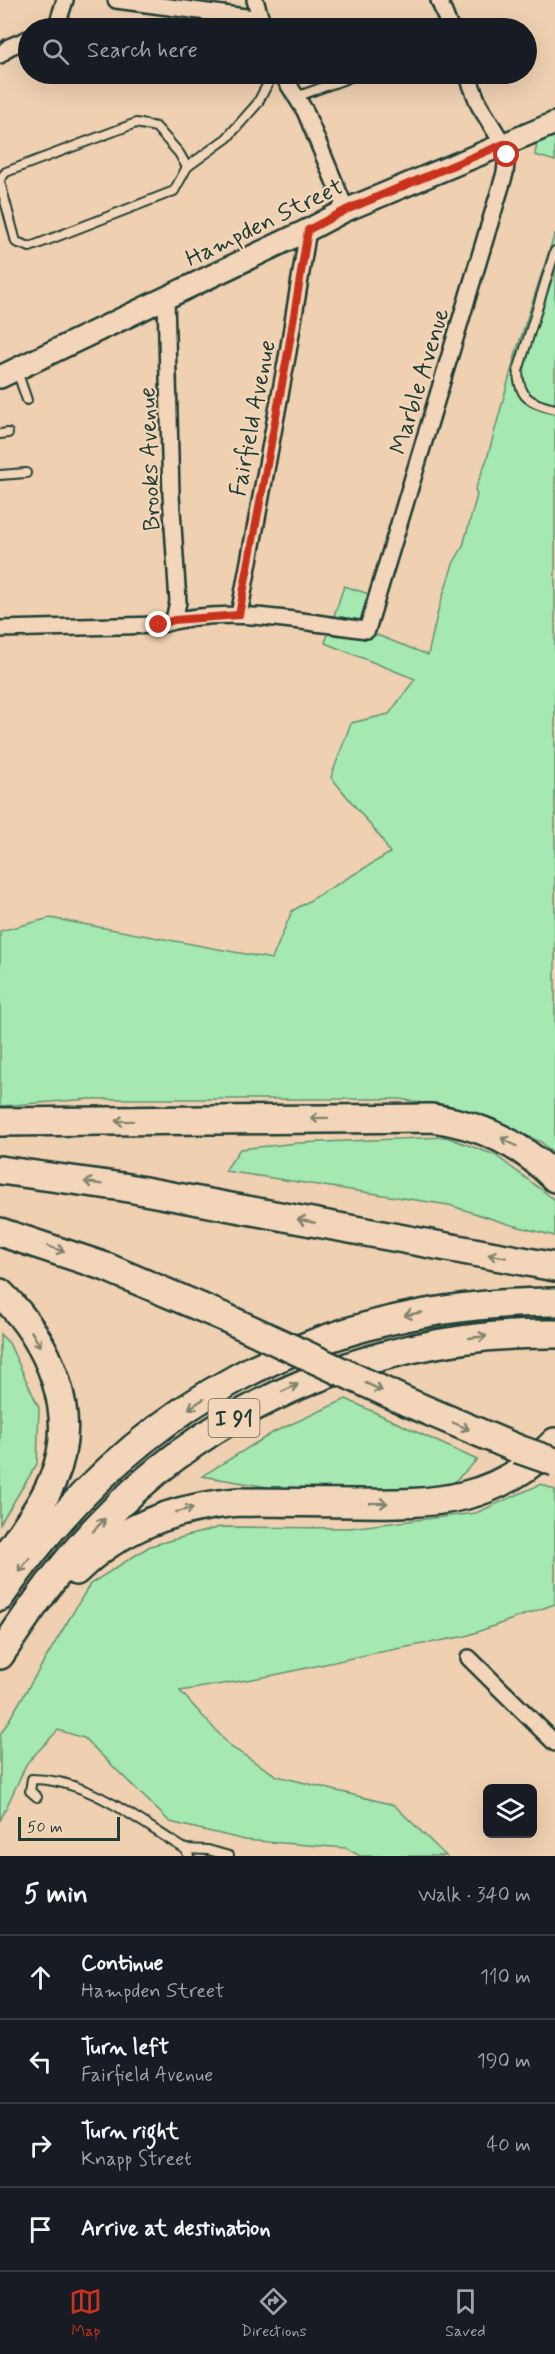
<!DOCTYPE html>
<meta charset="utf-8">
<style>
:root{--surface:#171b24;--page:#242831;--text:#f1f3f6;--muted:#9ea1a6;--line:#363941;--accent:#c8321e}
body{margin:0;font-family:Mynerve,sans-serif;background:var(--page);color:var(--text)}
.controls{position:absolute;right:18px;bottom:18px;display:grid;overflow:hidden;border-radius:9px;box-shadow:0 6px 24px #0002}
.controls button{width:54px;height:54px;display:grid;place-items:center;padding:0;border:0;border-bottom:2px solid var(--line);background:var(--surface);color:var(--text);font:30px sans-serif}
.scale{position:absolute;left:18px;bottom:15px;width:102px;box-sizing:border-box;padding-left:6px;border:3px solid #1f3d34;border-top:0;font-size:16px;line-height:21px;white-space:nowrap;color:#1f3d34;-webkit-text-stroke:4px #f3d6b9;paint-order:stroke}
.stop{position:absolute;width:18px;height:18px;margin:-14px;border:4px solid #c8321e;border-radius:50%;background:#fff}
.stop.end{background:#c8321e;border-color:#fff;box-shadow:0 2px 6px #0008}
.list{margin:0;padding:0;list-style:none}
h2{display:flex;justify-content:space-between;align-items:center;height:78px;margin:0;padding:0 24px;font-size:26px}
h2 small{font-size:20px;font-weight:400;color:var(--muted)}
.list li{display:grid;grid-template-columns:39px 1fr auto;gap:18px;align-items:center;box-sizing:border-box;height:84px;padding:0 24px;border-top:2px solid var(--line)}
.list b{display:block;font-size:22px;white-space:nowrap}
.list p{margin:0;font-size:20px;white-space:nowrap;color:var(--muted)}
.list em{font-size:20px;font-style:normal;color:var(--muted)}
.icon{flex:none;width:33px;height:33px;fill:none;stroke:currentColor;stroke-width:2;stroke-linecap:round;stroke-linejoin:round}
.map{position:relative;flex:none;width:555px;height:1856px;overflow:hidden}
.search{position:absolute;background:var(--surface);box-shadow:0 6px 24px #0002;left:18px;right:18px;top:18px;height:66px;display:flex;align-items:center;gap:15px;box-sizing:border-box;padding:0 21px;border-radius:33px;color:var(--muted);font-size:22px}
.sheet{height:414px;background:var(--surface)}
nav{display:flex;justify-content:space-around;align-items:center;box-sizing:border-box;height:84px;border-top:2px solid var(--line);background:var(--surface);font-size:16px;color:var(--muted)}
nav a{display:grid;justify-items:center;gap:3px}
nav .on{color:var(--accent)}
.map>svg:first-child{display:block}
.green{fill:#a5e8b2;stroke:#629273;stroke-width:1.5}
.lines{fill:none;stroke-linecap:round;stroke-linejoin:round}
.service-casing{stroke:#1f3d34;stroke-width:12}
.minor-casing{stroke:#1f3d34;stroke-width:20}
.secondary-casing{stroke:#1f3d34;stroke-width:26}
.motorway-casing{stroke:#1f3d34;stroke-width:32}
.service{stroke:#f3d6b9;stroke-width:8}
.minor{stroke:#f3d6b9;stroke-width:15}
.secondary{stroke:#f3d6b9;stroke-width:21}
.motorway{stroke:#f3d6b9;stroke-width:27}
.motorway-bridge-casing{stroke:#1f3d34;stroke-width:32;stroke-linecap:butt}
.motorway-bridge{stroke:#f3d6b9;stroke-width:27}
.oneway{stroke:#7e8270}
.route{stroke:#c8321e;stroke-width:8}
.labels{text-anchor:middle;stroke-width:4.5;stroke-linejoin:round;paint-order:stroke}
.shield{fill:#f3d6b9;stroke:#5f6b5c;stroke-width:1.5}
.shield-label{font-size:22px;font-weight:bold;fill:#1f3d34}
.street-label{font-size:24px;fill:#1f3d34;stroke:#f3d6b9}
</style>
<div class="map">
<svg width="555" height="1856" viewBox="0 0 555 1856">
<rect width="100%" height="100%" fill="#efd0b1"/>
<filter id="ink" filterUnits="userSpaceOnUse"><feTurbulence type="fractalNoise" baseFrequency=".0167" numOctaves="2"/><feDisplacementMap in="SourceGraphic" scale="12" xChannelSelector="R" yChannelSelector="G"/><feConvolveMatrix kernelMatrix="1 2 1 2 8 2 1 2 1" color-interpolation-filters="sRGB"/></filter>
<g filter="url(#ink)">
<!-- green -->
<g class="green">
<path d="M555,136V161L535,155L537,143Z"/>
<path d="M555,233V1155L541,1142L475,1113L400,1099H89L0,1106V931L50,918L272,959L292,911L390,853L381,838L331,777L351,723L389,714L415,679L325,643L344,586L369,594L359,635H377L428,655L438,611L453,564L463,546L477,495L475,490L487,459L517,349Z"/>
<path d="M446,1137L495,1155L555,1200V1236L508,1224L449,1205L225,1171L240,1149L298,1143Z"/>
<path d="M0,1334L9,1343L39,1408L37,1464L0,1524Z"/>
<path d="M346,1399L477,1460L444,1492H298L202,1476L274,1432Z"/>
<path d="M541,1484L555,1490V1604L466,1636L375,1653L270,1676L180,1691L231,1747L277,1776L394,1805L446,1856H360L346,1848L245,1840L170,1822L84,1738L58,1730L27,1763L0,1821V1735L90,1584L150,1546L220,1527L349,1528L476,1513Z"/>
</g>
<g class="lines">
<defs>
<g id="service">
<path d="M296,97L348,78"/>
<path d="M0,179L6,172L136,123L156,127L179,153L187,167"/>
<path d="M0,182L16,242L30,247L174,191L187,167L227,138L257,104L273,74"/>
<path d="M555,251L518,371C519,398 530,403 555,409"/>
<path d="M17,371L27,400"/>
<path d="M0,434L8,433"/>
<path d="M0,475L26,473"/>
<path d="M37,1797L30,1791L32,1779C89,1779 138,1821 185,1849L189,1856"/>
<path d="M185,1849L208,1850L229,1856"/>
</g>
<g id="minor">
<path d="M116,0L261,19"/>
<path d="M255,0L263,26"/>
<path d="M439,0L450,28"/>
<path d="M51,28L57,25L65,0"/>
<path d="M0,55L9,47L28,39"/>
<path d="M282,74L305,111L346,210"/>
<path d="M166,297L171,495L178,602L174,620"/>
<path d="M239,615L288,352L308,230"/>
<path d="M0,629L159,625C225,604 300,622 367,630L505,173L507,155L503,144L479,105L467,74"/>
<path d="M469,1658L555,1743"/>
</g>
<path id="secondary" d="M0,377L308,230L346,210L555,123"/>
<g id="motorway">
<path d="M0,1122L432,1118C481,1125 521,1143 555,1178"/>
<path d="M0,1170L123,1187L555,1267"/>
<path d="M0,1232L106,1267L226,1318"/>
<path d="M0,1293C49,1340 81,1414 53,1479C40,1510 17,1537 0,1565"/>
<path d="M407,1402L518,1449"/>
<path d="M76,1571C120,1527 176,1507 238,1502C277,1502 317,1503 357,1503C436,1504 496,1503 555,1442"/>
<path d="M0,1597C132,1403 321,1302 555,1302"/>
<path d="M0,1655C31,1608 63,1562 102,1522C219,1399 386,1332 555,1334"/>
</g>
</defs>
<!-- service casing -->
<use href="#service" class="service-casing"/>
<!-- minor casing -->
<use href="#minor" class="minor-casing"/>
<!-- secondary casing -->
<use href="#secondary" class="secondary-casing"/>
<!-- motorway casing -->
<use href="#motorway" class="motorway-casing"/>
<!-- service -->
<use href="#service" class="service"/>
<!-- minor -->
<use href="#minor" class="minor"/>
<!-- secondary -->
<use href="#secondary" class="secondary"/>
<!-- motorway -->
<use href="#motorway" class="motorway"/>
<defs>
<g id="motorway-bridge">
<path d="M226,1318L407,1402"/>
<path d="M518,1449L555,1462"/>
</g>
</defs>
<!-- motorway-bridge casing -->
<use href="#motorway-bridge" class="motorway-bridge-casing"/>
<!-- motorway-bridge -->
<use href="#motorway-bridge" class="motorway-bridge"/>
</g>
<!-- one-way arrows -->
<defs><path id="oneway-shaft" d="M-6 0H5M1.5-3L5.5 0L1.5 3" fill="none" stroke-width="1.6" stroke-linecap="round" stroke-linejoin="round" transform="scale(1.5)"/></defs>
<g class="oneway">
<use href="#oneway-shaft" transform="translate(319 1118) rotate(179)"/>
<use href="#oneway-shaft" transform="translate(124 1121) rotate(179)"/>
<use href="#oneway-shaft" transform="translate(509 1142) rotate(-150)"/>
<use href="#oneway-shaft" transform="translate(93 1183) rotate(-171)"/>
<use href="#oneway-shaft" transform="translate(306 1221) rotate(-169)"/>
<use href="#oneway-shaft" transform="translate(56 1249) rotate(18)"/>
<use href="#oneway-shaft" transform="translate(497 1256) rotate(-170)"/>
<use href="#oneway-shaft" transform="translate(413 1314) rotate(169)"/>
<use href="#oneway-shaft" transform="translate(478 1337) rotate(-6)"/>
<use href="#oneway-shaft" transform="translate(36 1339) rotate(59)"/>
<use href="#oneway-shaft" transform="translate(374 1387) rotate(25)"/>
<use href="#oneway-shaft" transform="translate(290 1388) rotate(-25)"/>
<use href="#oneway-shaft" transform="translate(196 1404) rotate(147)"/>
<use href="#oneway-shaft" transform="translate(461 1426) rotate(23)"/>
<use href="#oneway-shaft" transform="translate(379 1503) rotate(1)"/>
<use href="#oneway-shaft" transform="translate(185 1510) rotate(-14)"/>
<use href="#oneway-shaft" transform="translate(99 1525) rotate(-47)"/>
<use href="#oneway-shaft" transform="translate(24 1565) rotate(128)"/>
</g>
</g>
<g class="lines" filter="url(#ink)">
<!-- route -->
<path class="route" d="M159,625L174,620L239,615L288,352L308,230L346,210L504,144L507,155"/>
</g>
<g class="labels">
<!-- shield labels -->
<rect class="shield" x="208.5" y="1399" width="51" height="38" rx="4.5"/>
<g class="shield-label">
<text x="234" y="1426">I 91</text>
</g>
<!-- street labels -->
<g class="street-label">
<text transform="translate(264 222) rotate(-26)" y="8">Hampden Street</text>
<text transform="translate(419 381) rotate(-73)" y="8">Marble Avenue</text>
<text transform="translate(252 418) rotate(-79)" y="8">Fairfield Avenue</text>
<text transform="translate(149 459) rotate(-92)" y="8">Brooks Avenue</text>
</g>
</g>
</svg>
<div class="controls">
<button><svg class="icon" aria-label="layers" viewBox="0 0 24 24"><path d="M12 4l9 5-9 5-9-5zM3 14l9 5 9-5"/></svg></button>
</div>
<div class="scale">50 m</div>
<div class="stop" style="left:507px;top:155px"></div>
<div class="stop end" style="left:159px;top:625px"></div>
<div class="search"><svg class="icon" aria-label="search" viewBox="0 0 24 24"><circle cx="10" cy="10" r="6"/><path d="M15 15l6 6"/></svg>Search here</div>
</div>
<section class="sheet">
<h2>5 min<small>Walk · 340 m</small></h2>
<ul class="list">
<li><svg class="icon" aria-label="ahead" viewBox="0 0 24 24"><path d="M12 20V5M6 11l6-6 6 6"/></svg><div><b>Continue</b><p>Hampden Street</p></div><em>110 m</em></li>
<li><svg class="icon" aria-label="left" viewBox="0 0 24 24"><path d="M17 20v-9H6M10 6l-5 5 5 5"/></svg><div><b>Turn left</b><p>Fairfield Avenue</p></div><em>190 m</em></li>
<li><svg class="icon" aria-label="right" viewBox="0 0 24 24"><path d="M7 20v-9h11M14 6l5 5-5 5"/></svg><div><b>Turn right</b><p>Knapp Street</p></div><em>40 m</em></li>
<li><svg class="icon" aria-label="arrive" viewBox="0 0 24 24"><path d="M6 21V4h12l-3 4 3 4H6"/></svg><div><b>Arrive at destination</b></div></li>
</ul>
</section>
<nav>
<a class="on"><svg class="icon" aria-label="map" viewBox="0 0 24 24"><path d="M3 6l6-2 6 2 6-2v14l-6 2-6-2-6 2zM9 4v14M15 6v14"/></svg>Map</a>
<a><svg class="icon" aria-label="directions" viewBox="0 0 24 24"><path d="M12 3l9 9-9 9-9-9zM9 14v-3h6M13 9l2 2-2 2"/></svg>Directions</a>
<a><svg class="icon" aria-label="saved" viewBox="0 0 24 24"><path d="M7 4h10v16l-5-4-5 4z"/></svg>Saved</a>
</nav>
